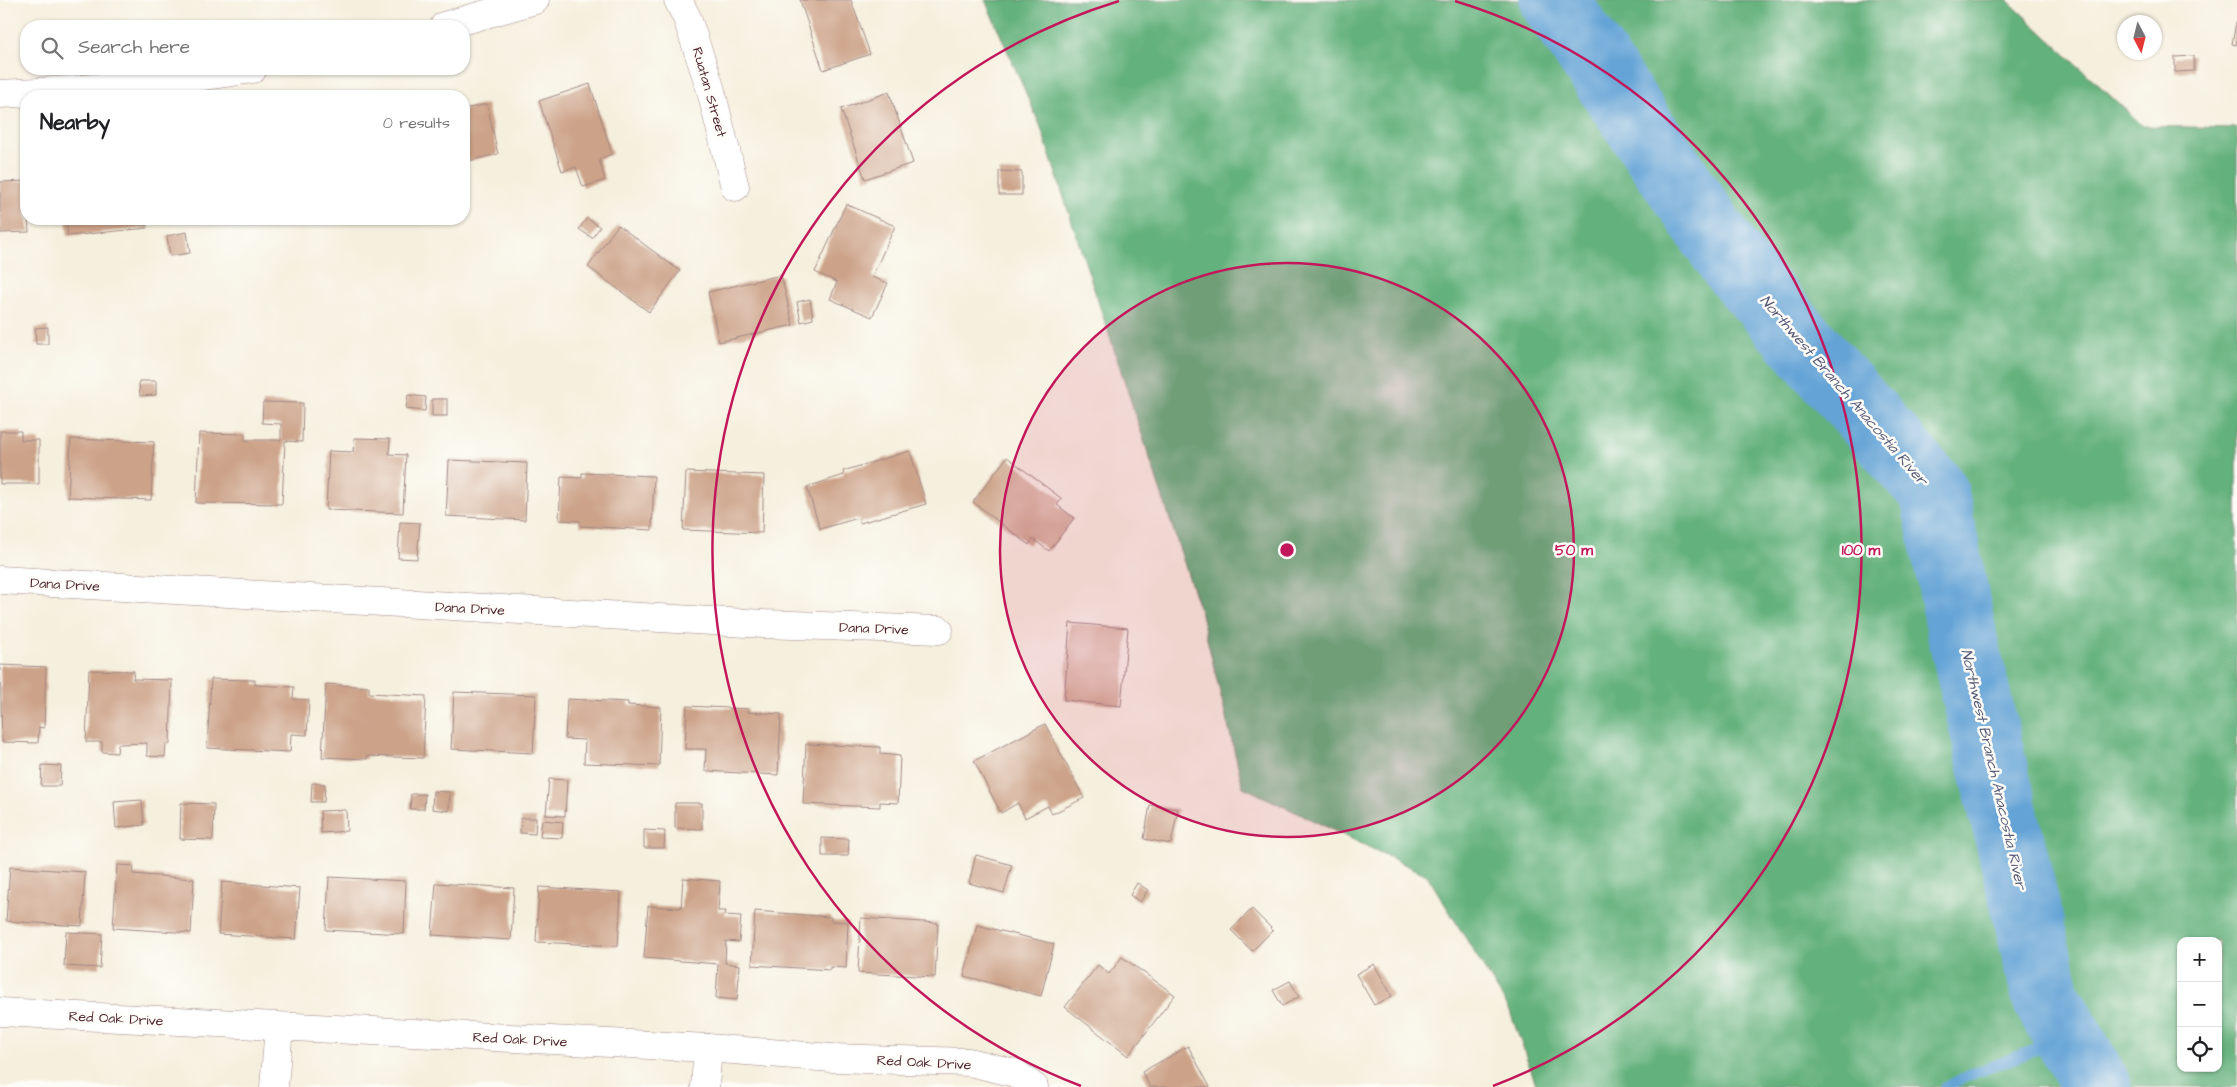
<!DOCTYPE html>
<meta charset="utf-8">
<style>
:root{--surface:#fff;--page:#f6f6f6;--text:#202124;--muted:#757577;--line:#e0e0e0}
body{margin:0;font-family:"Architects Daughter",sans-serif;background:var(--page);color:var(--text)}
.controls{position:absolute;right:15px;bottom:15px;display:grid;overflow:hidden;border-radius:10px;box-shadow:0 1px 4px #0004}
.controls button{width:45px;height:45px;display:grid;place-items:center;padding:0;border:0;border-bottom:1px solid var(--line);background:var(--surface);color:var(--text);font:25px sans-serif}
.compass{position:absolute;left:2117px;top:15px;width:45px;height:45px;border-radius:50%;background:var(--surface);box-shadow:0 1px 4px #0004;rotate:173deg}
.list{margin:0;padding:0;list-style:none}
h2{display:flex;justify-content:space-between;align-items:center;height:65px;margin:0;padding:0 20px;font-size:21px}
h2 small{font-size:16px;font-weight:400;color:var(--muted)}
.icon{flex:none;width:28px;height:28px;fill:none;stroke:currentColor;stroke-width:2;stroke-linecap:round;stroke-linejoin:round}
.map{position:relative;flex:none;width:2237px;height:1087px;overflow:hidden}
.search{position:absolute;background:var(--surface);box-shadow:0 1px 4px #0004;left:20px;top:20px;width:450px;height:55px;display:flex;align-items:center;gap:12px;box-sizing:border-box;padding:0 18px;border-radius:20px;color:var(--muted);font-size:19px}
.panel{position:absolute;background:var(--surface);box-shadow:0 1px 4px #0004;left:20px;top:90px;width:450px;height:135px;border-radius:20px}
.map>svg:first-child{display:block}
.forest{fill:#63b17c;stroke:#566854;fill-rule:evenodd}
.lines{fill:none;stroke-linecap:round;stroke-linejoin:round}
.stream{stroke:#64a3d6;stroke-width:11}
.river{stroke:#64a3d6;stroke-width:69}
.building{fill:#cca288}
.street-casing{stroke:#a08784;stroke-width:29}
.street{stroke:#fff;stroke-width:28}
.ring{fill:none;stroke:#c2185b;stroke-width:2.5}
.labels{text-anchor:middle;stroke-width:5;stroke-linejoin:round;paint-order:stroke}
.street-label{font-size:14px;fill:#4a1f2b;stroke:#fdfcf7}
.water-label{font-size:15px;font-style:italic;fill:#565a78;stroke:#fdfcf7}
.centre{fill:#c2185b;stroke:#fdfcf7;stroke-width:2.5}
.ring-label{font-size:15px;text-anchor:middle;font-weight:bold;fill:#c2185b;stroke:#fdfcf7;stroke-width:5;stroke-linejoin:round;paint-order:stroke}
</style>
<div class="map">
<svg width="2237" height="1087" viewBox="0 0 2237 1087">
<rect width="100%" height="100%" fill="#fdfcf7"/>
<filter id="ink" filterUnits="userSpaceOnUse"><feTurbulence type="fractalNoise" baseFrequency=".02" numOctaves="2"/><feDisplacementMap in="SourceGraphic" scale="10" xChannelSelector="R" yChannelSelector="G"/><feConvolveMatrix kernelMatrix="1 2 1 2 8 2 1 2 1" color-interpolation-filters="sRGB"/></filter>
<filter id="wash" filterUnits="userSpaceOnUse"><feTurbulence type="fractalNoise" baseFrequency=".0096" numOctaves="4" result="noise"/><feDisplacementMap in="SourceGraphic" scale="20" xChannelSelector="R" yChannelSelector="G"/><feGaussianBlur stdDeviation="1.12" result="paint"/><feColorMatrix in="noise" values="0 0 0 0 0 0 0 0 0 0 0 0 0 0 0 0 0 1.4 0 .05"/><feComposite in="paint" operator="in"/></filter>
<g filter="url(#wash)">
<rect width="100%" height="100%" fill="#f5efdd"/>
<!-- forest -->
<path class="forest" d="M985,0H2007L2143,126L2237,128V1087H1537L1509,1009L1427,875L1243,787L1201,614L1040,125ZM2181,941H2218V1068H2181Z"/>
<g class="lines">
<!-- stream -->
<path class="stream" d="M1946,1087L1967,1076L2069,1037"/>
<!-- river -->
<path class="river" d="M1554,0L1734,265L1934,492L1963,639L2047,999L2097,1087"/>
</g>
<g id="blocks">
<!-- building -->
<g class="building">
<path d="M800,0H851L870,54L823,70Z"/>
<path d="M2236,22H2237V45L2232,44Z"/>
<path d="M2194,56V71L2175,72V57Z"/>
<path d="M590,84L612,154L599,159L605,180L583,187L576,167L562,171L539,101Z"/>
<path d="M889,92L913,163L865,179L841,109Z"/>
<path d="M487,104L498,154L464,162V109Z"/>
<path d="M999,171L1022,172V195H999Z"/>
<path d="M26,181V219H28L29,232L0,233V182Z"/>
<path d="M846,204L895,226L872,277L888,283L872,317L830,299L837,282L815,272Z"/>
<path d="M587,218L600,227L592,238L579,229Z"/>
<path d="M66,219H146L147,228L68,236Z"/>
<path d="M618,225L680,271L649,312L588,267Z"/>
<path d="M187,232L190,253L170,256L167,236Z"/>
<path d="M781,275L793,325L719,342L708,292Z"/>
<path d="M810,299L813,319L801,322L797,302Z"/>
<path d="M48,327V344H36L35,328Z"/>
<path d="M139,381H156V395L140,396Z"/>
<path d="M408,395L426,397L425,411L406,409Z"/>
<rect x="432" y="399" width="15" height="17"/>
<path d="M263,402L303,403L302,442L285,441L282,504L196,503L199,433L245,434V440H281V424L262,423Z"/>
<path d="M0,431H21V440H39V484H0Z"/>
<path d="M354,438L390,439L389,454L406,455L403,513L326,510L329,451L353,452Z"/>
<path d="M71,439L154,442L151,500L68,497Z"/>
<path d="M910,451L926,504L860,523L858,518L820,529L807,487L844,475L843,471Z"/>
<path d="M1007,457L1062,499L1057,505L1074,518L1049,551L1033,539L1029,545L973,502Z"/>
<path d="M449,460L527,463L525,520L446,516Z"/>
<path d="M686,472L764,475L762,533L683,530Z"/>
<path d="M582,473L654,476L652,530L580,526V521L559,520L561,477L582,478Z"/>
<path d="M400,522L420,523L417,559L398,558Z"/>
<path d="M1070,623L1128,628L1121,706L1064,700Z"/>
<path d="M0,665L46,667L44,728L39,727L38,743L2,742Z"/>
<path d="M89,670L134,671L133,679L172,680L170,744H166L165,757L147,756V743L118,744L117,753L102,752V742H86Z"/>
<path d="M211,679L255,680V685L294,687L293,699L309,700L307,735L291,734L290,752L207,748Z"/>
<path d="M326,684L369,687V693L426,696L423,758L367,756V759L322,757Z"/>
<path d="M454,692L536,695L533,753L451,749Z"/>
<path d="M567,699L628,702V705L661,707L659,766L584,763L585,740L565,739Z"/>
<path d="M687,706L748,709V712L781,714L778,775L705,771L706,749H685Z"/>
<path d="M1045,724L1084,798L1052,814L1048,806L1025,818L1018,803L1001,813L974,761Z"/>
<path d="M806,744L880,747V754L900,756L898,803L880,802V807L803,804Z"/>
<path d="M42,765L61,766L60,786H41Z"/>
<path d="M549,779L567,780L565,816L546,815Z"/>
<path d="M312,783L325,784L324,802H311Z"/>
<path d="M433,791L450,792L449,811L432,809Z"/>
<path d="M411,794H425L424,809H410Z"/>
<path d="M142,800L144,825L116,828L114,802Z"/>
<path d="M181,803L214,804L213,840L180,839Z"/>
<path d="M675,803H702V829L675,828Z"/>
<path d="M1150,805L1178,809L1171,844L1144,839Z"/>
<path d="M346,810L347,831L321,833L320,811Z"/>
<path d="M521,818H536L535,834L520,833Z"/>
<path d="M542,820L563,822L562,838L540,837Z"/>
<path d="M644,830L665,831L664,848H644Z"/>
<path d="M822,838L849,839L848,856H822Z"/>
<path d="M976,855L1012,865L1004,893L969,883Z"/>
<path d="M117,865L134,866L133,874L194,879L191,933L113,928Z"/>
<path d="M10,867L85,872L82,926L6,921Z"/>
<path d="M329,877L406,881L404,934L326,930Z"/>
<path d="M683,878L720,881L718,911H726L725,915L741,916L739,942L726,941L725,963L740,965L737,1000L716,998L718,964L644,958L648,906L681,908Z"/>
<path d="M222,882L300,888L296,939L218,934Z"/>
<path d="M436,883L514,888L511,940L432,935Z"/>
<path d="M1137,883L1148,890L1140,902L1130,895Z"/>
<path d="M539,887L621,892L618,946L536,942Z"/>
<path d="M1252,909L1273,930L1252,951L1231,930Z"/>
<path d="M755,911L831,917V921L848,922L846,968L830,967V970L752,965Z"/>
<path d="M861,918L938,923L935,977L858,973Z"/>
<path d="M977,925L1054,944L1041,996L964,976Z"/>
<path d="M66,932L102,934L100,968L64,966Z"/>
<path d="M1122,957L1175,995L1128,1056L1065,1007L1098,965L1109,974Z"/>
<path d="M1374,964L1392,996L1374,1005L1356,974Z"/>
<path d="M1290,981L1299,997L1282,1006L1273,990Z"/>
<path d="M1188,1046L1210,1087H1150L1142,1072Z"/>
</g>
</g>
</g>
<g filter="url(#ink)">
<use href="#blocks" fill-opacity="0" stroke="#a08784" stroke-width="1"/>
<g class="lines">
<defs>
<g id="street">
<path d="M678,0L687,18L710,87L735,187"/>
<path d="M444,26L535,0"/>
<path d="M0,94C85,90 169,82 253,69"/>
<path d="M0,580L764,624L939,630"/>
<path d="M0,1012L708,1048L831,1058L969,1062L1015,1073L1034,1087"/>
<path d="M274,1087L279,1027"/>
<path d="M705,1087L708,1048"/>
</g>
</defs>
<!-- street casing -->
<use href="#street" class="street-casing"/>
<!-- street -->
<use href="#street" class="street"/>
</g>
</g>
<!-- distance rings -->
<circle cx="1287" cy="550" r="287" fill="#c2185b" fill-opacity=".12"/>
<g class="ring">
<circle cx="1287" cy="550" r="287"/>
<path d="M1081 1086A574 574 0 0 1 1119 1M1455 1A574 574 0 0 1 1493 1086"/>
</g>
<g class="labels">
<!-- street labels -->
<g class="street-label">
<text transform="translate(710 92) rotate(74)" y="5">Ruatan Street</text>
<text transform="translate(65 584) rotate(3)" y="5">Dana Drive</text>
<text transform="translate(470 608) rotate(3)" y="5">Dana Drive</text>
<text transform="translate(874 628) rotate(2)" y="5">Dana Drive</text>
<text transform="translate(116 1018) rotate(3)" y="5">Red Oak Drive</text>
<text transform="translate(520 1039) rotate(3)" y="5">Red Oak Drive</text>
<text transform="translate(924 1062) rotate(3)" y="5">Red Oak Drive</text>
</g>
<!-- water labels -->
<g class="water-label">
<text transform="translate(1844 390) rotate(49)" y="5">Northwest Branch Anacostia River</text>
<text transform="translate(1994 769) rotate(77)" y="5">Northwest Branch Anacostia River</text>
</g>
</g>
<circle cx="1287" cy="550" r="8" class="centre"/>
<g class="ring-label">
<text x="1574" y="555">50 m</text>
<text x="1861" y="555">100 m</text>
</g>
</svg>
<div class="controls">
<button>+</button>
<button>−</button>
<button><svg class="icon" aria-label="locate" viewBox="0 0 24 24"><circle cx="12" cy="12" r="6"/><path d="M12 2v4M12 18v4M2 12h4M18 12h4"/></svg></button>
</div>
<svg class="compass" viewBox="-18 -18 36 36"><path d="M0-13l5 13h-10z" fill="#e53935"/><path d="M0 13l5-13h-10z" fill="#757577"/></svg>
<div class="search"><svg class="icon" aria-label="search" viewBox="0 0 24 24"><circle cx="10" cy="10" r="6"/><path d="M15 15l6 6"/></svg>Search here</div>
<section class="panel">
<h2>Nearby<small>0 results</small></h2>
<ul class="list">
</ul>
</section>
</div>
